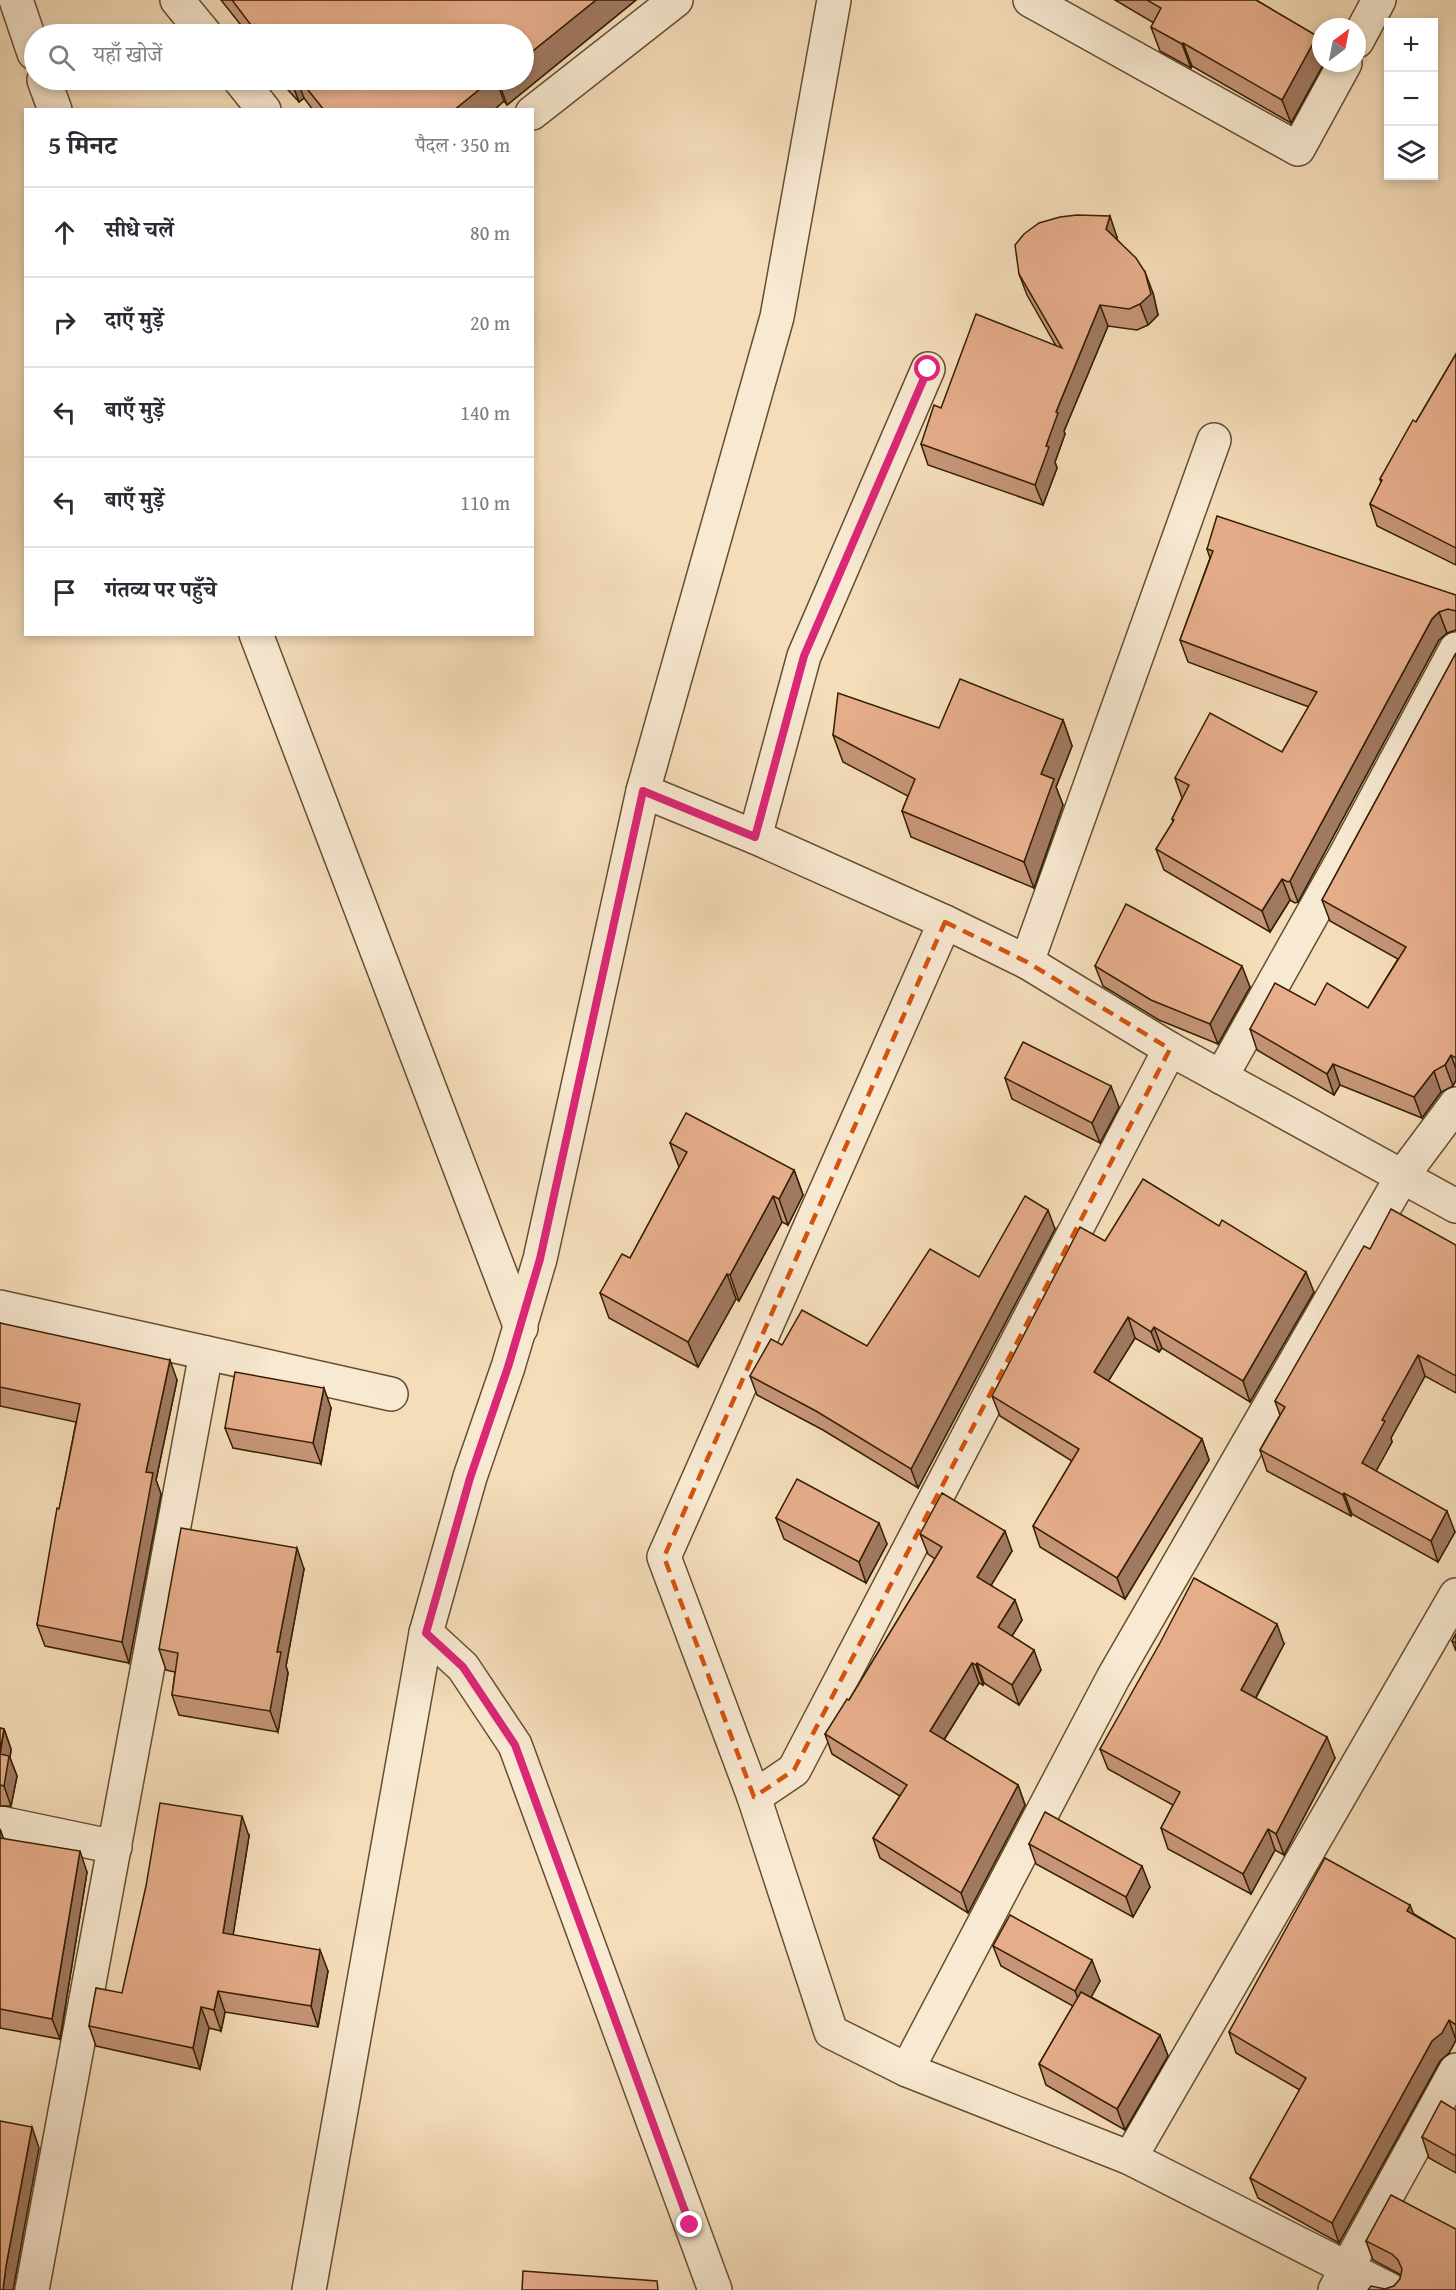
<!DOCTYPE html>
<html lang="hi">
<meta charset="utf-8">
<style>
:root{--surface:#fff;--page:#f7f7f7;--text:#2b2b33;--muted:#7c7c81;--line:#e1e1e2}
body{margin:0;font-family:"Gentium Book Plus","Noto Serif Devanagari",serif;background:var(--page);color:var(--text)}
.controls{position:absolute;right:18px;top:18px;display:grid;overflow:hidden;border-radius:0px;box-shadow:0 3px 9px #0003}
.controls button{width:54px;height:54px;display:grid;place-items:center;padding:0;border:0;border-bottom:2px solid var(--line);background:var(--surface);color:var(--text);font:30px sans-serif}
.compass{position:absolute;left:1312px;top:18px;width:54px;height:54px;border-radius:50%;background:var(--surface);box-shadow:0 3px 9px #0003;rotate:32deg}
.stop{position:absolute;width:18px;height:18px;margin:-14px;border:4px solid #db2777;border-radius:50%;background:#fff}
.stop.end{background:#db2777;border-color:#fff;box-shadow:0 2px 6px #0008}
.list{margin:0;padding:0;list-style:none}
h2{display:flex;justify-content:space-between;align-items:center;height:78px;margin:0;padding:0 24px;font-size:26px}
h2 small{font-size:20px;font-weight:400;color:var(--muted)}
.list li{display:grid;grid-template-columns:39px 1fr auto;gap:18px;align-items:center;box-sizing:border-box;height:90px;padding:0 24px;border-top:2px solid var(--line)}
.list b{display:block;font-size:22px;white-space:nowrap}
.list em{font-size:20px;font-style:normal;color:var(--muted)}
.icon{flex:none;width:33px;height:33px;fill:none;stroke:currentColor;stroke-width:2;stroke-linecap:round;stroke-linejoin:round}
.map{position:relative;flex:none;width:1456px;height:2290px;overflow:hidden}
.search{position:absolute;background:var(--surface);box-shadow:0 3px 9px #0003;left:24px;top:24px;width:510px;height:66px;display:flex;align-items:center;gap:15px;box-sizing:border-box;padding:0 21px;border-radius:33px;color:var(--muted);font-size:22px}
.panel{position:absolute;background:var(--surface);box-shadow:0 3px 9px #0003;left:24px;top:108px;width:510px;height:528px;border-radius:0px}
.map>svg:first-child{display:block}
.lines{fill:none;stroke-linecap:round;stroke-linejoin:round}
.minor-casing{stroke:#644e2f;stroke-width:36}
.minor{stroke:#f8e9d2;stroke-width:33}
.wall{fill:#c69578;stroke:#331f01;stroke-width:1.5}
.shaded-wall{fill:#a17961;stroke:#331f01;stroke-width:1.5}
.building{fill:#e6ad8b;stroke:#331f01;stroke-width:1.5}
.route{stroke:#db2777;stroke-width:8}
.marked{fill:none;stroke:#d6530b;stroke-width:4.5;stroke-dasharray:12 8;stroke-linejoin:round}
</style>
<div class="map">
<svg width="1456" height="2290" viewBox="0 0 1456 2290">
<rect width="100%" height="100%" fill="#f5ddba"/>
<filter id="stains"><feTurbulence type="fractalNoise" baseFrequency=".00333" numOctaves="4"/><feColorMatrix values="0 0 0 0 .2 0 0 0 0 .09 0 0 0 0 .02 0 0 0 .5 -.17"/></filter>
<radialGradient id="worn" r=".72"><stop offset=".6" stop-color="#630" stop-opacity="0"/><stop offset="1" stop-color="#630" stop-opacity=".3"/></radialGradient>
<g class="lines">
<defs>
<g id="minor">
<path d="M16,0L34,53"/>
<path d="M177,0L205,34"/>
<path d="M1030,0L1298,149L1345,63"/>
<path d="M1357,41L1379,0"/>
<path d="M44,80L55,110"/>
<path d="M240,80L264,110"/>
<path d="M532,113L676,0"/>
<path d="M256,634L521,1328"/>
<path d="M643,791L755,837L945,922L1027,962L1170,1049L1456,1206"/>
<path d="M755,837L804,656L928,369"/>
<path d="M945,922L664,1557L754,1797L831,2032L907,2070L1130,2158L1390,2290"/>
<path d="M1027,962L1214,440"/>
<path d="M1221,1077L1346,854L1456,649"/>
<path d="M0,1307L391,1394"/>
<path d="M426,1633L463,1667L515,1745L715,2290"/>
<path d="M754,1797L794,1770L1170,1049"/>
<path d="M0,1823L115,1847"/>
<path d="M907,2070L1113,1678L1403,1175L1456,1104"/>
<path d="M1130,2158L1456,1595"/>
<path d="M32,2290L206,1353"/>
<path d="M309,2290L426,1633L470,1477L508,1367L540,1259L643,791L777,317L834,0"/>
<path d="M1335,2290L1456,2070"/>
</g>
</defs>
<!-- minor casing -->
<use href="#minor" class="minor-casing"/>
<!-- minor -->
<use href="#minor" class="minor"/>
</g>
<!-- wall -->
<g class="wall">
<path d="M221,0H636L507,105L504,101L494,110H313L304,98L299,102L279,80H524V34H248Z"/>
<path d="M1115,0H1256L1317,36L1321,47V63H1324L1291,123L1192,66L1191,68L1160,51L1151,27L1154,23Z"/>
<path d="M1117,237V239L1153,293L1158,315L1148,325L1137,330L1108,326L1064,431L1065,434L1055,462L1057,468L1043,505L928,465L921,444L941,408L1056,346L1027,295L1019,274Z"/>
<path d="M1456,354V565L1377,526L1370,504L1381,483L1380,479L1416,422Z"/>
<path d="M1207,549L1456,595V630L1447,633L1439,640L1298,902L1295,903L1290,900L1270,932L1164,870L1156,849L1173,822L1172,819L1182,798L1175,778L1282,752L1309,707L1188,662L1180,640L1210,558Z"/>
<path d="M1456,653V1080L1453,1086L1441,1092L1422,1118L1340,1085L1334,1095L1257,1050L1250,1029L1315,1005L1368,1008L1398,959L1330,921L1322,900Z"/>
<path d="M1063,720L1072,746L1056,787L1063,805L1034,888L911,837L902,811L908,796L843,762L833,735Z"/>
<path d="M1095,966L1250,987L1218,1044L1159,1020L1103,986Z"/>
<path d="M1005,1078L1119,1107L1100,1143L1012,1099Z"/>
<path d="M670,1143L794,1170L803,1195L788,1225L782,1222L739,1301L736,1299L698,1367L609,1318L600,1293L630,1258L679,1167Z"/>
<path d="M1055,1229L918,1488L823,1430L757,1395L750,1376L782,1345L867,1346Z"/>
<path d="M1105,1241L1314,1292L1250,1402L1162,1348L1159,1352L1135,1338L1108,1381L1202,1439L1209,1460L1125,1599L1040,1547L1033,1526L1072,1461L1000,1416L992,1396Z"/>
<path d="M1456,1245V1393L1425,1376L1391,1438L1392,1442L1376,1471L1455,1532L1438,1562L1352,1514L1351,1516L1267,1471L1260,1450L1280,1415L1275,1401L1370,1249Z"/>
<path d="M0,1323L177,1380L156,1480L161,1494L129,1663L45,1646L37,1625L76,1422L0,1406Z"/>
<path d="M331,1408L321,1464L233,1448L225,1428Z"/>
<path d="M776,1518L887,1544L866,1583L784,1539Z"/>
<path d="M920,1534L1012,1551L991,1585L1022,1620L1012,1636L1041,1670L1019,1705L984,1683L983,1685L979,1683L944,1740L1018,1785L1025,1805L968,1913L880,1858L873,1838L900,1796L832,1754L825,1734L849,1700L935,1559L928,1554Z"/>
<path d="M304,1569L286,1666L288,1673L278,1732L179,1715L172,1695L175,1672L166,1670L159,1649Z"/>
<path d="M1456,1634V1651L1452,1641Z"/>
<path d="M1284,1644L1256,1698L1335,1758L1284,1855L1275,1850L1251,1894L1168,1849L1161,1828L1173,1805L1108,1769L1100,1749Z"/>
<path d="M0,1728L4,1729L11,1749L10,1758L17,1776L11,1806H0Z"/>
<path d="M0,1829L3,1838L87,1872L60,2039L0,2028Z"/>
<path d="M249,1836L233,1935L328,1971L318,2027L225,2012L221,2031L209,2028L200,2069L96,2046L89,2026L122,1993Z"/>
<path d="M1029,1844L1150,1887L1133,1917L1036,1864Z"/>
<path d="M1414,1914L1456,1939V2040L1449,2053L1440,2061L1339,2243L1258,2198L1250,2178L1300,2090L1236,2053L1229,2032Z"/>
<path d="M993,1946L1100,1981L1091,1997L1160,2035L1168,2056L1125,2130L1046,2085L1039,2064L1073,2006L1001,1966Z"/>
<path d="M1456,2110V2173L1429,2158L1422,2137Z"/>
<path d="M1456,2229V2290L1385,2289L1394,2286L1400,2279L1401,2275L1373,2260L1366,2241Z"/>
</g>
<!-- shaded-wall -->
<g class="shaded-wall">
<path d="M596,0H636L507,105L498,80H524V58Z"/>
<path d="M1317,36L1321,47V63H1324L1291,123L1282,100Z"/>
<path d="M1183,43L1192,66L1191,68L1182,44Z"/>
<path d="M291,80H297L304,98L299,102Z"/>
<path d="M491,80H496L504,101L494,110H454Z"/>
<path d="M1110,216L1117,237L1114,250L1106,229Z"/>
<path d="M1145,272L1153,293L1158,315L1148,325L1140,304Z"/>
<path d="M1100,305L1108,326L1064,431L1065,434L1055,462L1057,468L1043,505L1035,485L1046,446L1056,412Z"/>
<path d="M1439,612L1447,633L1439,640L1298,902L1290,881L1432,619Z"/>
<path d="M1063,720L1072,746L1056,787L1063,805L1034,888L1024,862L1041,774Z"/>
<path d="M1282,879L1290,900L1270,932L1262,911Z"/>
<path d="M1242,966L1250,987L1218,1044L1210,1024Z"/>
<path d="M1451,1055L1456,1069V1080L1453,1086L1445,1065Z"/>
<path d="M1333,1064L1340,1085L1334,1095L1327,1074Z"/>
<path d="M1434,1071L1441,1092L1422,1118L1414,1097Z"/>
<path d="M1111,1086L1119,1107L1100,1143L1092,1123Z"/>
<path d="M794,1170L803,1195L788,1225L779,1199Z"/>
<path d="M773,1196L782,1222L739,1301L730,1275Z"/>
<path d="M1048,1210L1055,1229L918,1488L911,1469Z"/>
<path d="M1306,1272L1314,1292L1250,1402L1243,1381Z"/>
<path d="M727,1274L736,1299L698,1367L688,1342Z"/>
<path d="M1128,1317L1135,1338L1101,1393L1094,1372Z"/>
<path d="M1154,1327L1162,1348L1159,1352L1151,1332Z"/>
<path d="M1418,1355L1425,1376L1391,1438L1392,1442L1369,1484L1362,1463L1382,1420Z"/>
<path d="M170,1360L177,1380L156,1480L161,1494L129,1663L122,1642L146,1472Z"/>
<path d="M324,1388L331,1408L321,1464L313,1443Z"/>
<path d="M1202,1439L1209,1460L1125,1599L1117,1578Z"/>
<path d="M1344,1493L1352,1514L1351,1516L1343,1495Z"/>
<path d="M1447,1511L1455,1532L1438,1562L1431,1541Z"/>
<path d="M879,1523L887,1544L866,1583L859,1562Z"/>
<path d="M1005,1531L1012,1551L984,1597L977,1577Z"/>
<path d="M297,1548L304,1569L286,1666L288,1673L278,1732L270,1711L277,1652Z"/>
<path d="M1015,1600L1022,1620L1005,1647L998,1627Z"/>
<path d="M1277,1624L1284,1644L1249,1710L1241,1690Z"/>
<path d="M1034,1650L1041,1670L1019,1705L1012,1685Z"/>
<path d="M972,1663L979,1683L937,1751L930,1731Z"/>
<path d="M977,1663L984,1683L983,1685L976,1665Z"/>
<path d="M4,1729L11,1749L10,1758L17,1776L11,1806L4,1786L0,1755Z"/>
<path d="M1327,1737L1335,1758L1284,1855L1276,1834Z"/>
<path d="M1018,1785L1025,1805L968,1913L961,1893Z"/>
<path d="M242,1816L249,1836L230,1954L223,1933Z"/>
<path d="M0,1829L5,1843L0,1851Z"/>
<path d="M1268,1829L1275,1850L1251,1894L1243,1874Z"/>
<path d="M80,1851L87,1872L60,2039L52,2019Z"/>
<path d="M1142,1866L1150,1887L1133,1917L1126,1897Z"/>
<path d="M1410,1905L1418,1925L1407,1911Z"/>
<path d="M320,1950L328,1971L318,2027L311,2006Z"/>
<path d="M1092,1960L1100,1981L1083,2012L1075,1991Z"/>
<path d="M218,1991L225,2012L221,2031L214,2010Z"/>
<path d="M201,2007L209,2028L200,2069L193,2048Z"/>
<path d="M1449,2020L1456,2040L1449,2053L1440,2061L1339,2243L1332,2223L1432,2041Z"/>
<path d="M1160,2035L1168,2056L1125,2130L1117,2109Z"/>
<path d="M32,2127L39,2148L13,2290H3L6,2266Z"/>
</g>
<!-- building -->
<g class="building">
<path d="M232,0H596L524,58V34H252L250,32L254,29Z"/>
<path d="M1147,0H1256L1317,36L1282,100L1183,43L1182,44L1151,27L1161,8Z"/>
<path d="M300,80H491L454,110H324Z"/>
<path d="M1077,215L1110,216L1106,229L1136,258L1145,272L1151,294L1140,304L1129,309L1100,305L1056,412L1058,413L1046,446L1049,447L1035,485L921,444L934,405L941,408L976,314L1062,348L1019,274L1015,245L1024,234L1039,223L1060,217Z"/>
<path d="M1456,354V548L1370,504L1382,480L1380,479L1413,420L1416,422Z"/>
<path d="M1217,516L1456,595V611L1448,609L1439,612L1432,619L1290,881L1288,882L1282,879L1262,911L1156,849L1174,820L1172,819L1189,785L1175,778L1210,713L1282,752L1317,692L1180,640L1213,551L1207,549Z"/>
<path d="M1456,653V1058L1451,1055L1445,1065L1434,1071L1414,1097L1333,1064L1327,1074L1250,1029L1275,983L1315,1005L1327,983L1368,1008L1406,947L1322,900Z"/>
<path d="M960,679L1063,720L1041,774L1054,779L1024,862L902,811L915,779L833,735L838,693L939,728Z"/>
<path d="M1126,904L1242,966L1210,1024L1151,1000L1095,966Z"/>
<path d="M1023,1042L1111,1086L1092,1123L1005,1078Z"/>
<path d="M686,1113L794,1170L779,1199L773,1196L730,1275L727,1274L688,1342L600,1293L622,1254L630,1258L687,1152L670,1143Z"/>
<path d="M1143,1179L1219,1226L1222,1220L1306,1272L1243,1381L1154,1327L1151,1332L1128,1317L1094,1372L1202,1439L1117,1578L1033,1526L1079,1449L992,1396L1080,1227L1105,1241Z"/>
<path d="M1025,1196L1048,1210L911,1469L816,1411L750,1376L771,1339L782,1345L802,1310L867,1346L930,1249L979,1277Z"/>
<path d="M1391,1209L1456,1245V1376L1418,1355L1382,1420L1385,1421L1362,1463L1447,1511L1431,1541L1344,1493L1343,1495L1260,1450L1285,1407L1275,1401L1364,1246L1370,1249Z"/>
<path d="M0,1323L170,1360L146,1472L153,1473L122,1642L37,1625L57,1508L59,1509L80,1404L0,1387Z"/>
<path d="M235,1372L324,1388L313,1443L225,1428Z"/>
<path d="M797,1479L879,1523L859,1562L776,1518Z"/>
<path d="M942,1493L1005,1531L977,1577L1015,1600L998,1627L1034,1650L1012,1685L977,1663L976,1665L972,1663L930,1731L1018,1785L961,1893L873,1838L907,1785L825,1734L847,1699L849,1700L942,1547L920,1534Z"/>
<path d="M181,1528L297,1548L277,1652H281L270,1711L172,1695L178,1653L159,1649Z"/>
<path d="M1194,1578L1277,1624L1241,1690L1327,1737L1276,1834L1268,1829L1243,1874L1161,1828L1180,1792L1100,1749L1160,1643Z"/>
<path d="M1456,1634V1643L1452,1641Z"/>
<path d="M0,1728L4,1729L0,1752Z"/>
<path d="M0,1754L9,1756L4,1786L0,1785Z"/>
<path d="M160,1803L242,1816L223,1933L320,1950L311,2006L218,1991L214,2010L201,2007L193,2048L89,2026L96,1988L122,1993L146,1886Z"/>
<path d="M1045,1812L1142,1866L1126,1897L1029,1844Z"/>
<path d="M0,1838L80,1851L52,2019L0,2009Z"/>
<path d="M1325,1858L1410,1905L1407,1911L1456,1939V2025L1449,2020L1442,2033L1432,2041L1332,2223L1250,2178L1306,2078L1229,2032Z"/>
<path d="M1010,1915L1092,1960L1075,1991L993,1946Z"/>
<path d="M1081,1992L1160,2035L1117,2109L1039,2064Z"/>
<path d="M1441,2101L1456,2110V2156L1422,2137Z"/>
<path d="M0,2121L32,2127L6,2266L3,2290H0Z"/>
<path d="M1391,2195L1456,2229V2290H1368L1371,2286L1385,2289L1394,2286L1400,2279L1402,2269L1398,2260L1392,2254L1366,2241Z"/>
<path d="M523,2271L657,2281L658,2290H522Z"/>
</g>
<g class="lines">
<!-- route -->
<path class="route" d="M690,2225L515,1745L463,1667L426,1633L470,1478L508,1367L540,1259L643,791L755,837L804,656L928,369"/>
</g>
<!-- marked area -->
<path class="marked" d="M945,922L1027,962L1170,1049L794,1770L754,1797L664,1557Z"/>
<rect width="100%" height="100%" filter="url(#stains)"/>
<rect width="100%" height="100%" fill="url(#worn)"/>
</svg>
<div class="controls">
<button>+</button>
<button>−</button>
<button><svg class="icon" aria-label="layers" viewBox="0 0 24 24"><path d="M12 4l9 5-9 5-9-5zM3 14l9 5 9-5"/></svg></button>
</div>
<svg class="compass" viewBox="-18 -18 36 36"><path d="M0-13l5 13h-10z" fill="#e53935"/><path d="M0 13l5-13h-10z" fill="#7c7c81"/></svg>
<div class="stop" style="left:928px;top:369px"></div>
<div class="stop end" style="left:690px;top:2225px"></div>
<div class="search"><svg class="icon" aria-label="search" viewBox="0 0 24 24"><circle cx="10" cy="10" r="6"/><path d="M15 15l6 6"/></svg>यहाँ खोजें</div>
<section class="panel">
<h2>5 मिनट<small>पैदल · 350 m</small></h2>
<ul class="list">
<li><svg class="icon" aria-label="ahead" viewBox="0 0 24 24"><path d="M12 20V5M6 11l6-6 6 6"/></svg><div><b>सीधे चलें</b></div><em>80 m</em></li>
<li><svg class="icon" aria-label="right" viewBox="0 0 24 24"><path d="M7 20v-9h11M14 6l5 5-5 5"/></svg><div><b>दाएँ मुड़ें</b></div><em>20 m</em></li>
<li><svg class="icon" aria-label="left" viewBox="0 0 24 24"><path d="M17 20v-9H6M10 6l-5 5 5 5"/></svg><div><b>बाएँ मुड़ें</b></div><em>140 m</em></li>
<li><svg class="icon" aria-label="left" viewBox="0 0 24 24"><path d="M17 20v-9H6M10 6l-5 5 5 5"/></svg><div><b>बाएँ मुड़ें</b></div><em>110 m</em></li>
<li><svg class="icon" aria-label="arrive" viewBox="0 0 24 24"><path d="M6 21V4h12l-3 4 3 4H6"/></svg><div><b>गंतव्य पर पहुँचे</b></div></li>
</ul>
</section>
</div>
